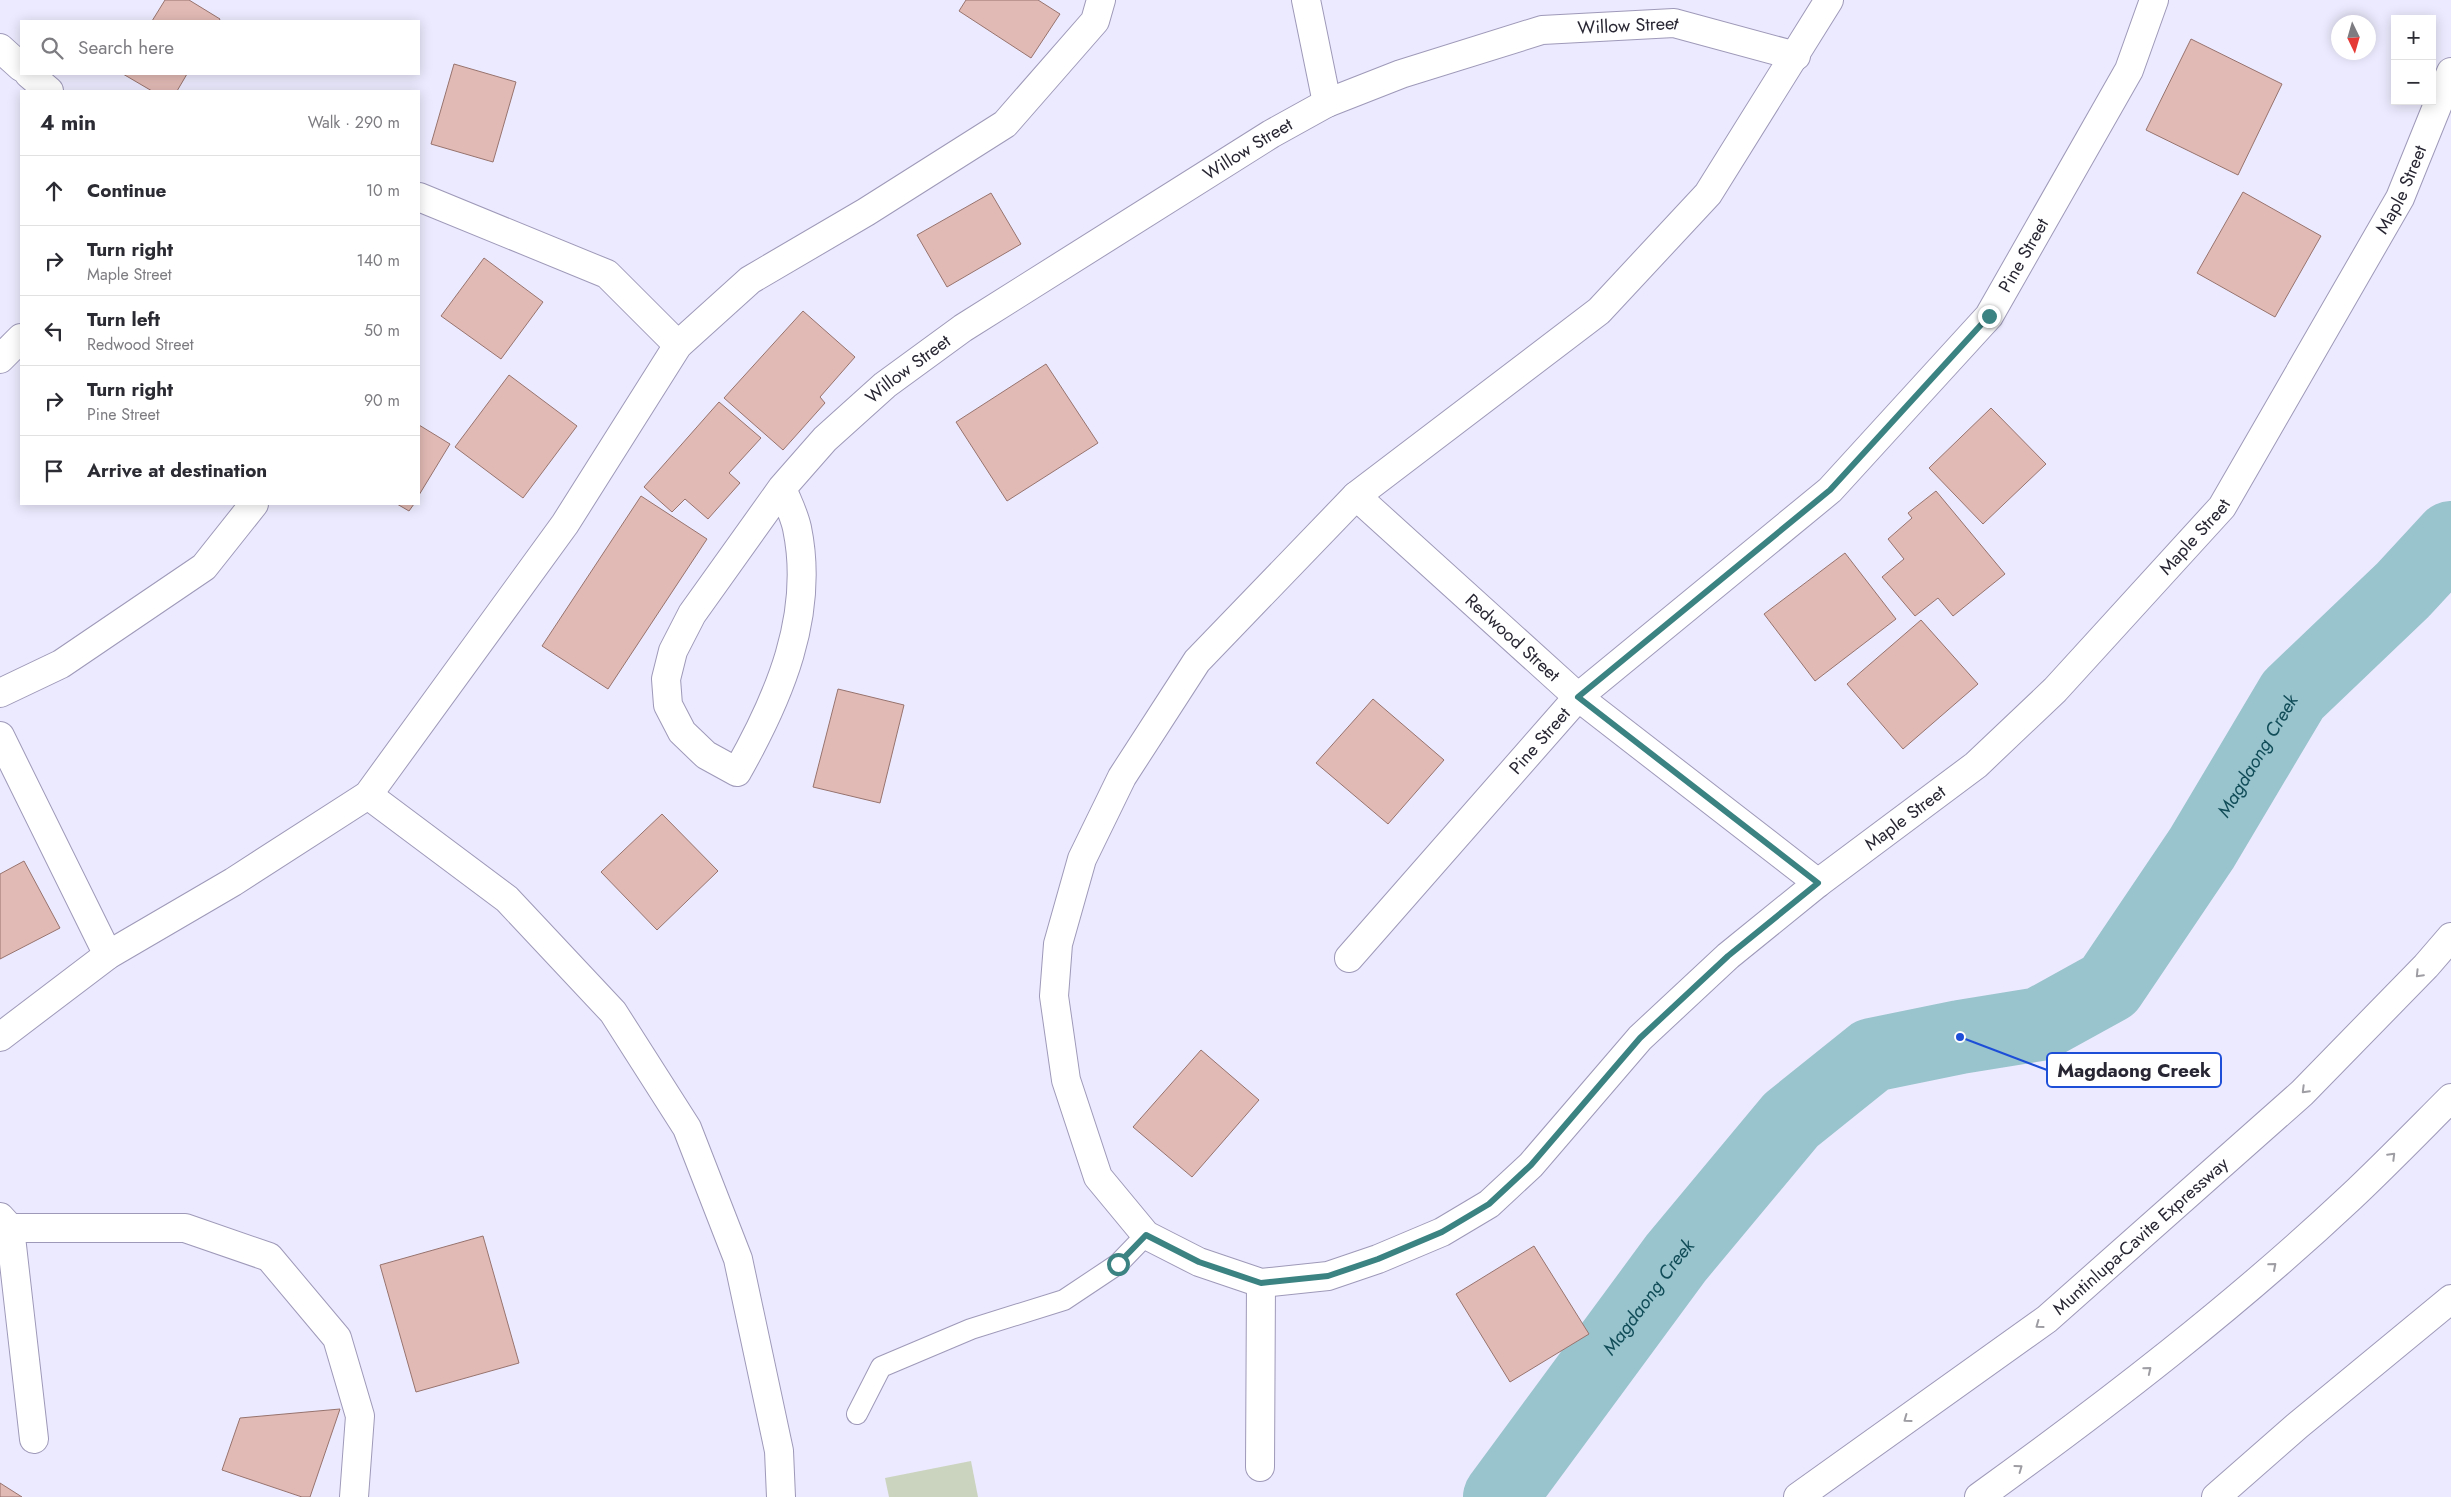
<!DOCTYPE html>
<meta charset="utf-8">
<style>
:root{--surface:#fff;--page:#f2f2f3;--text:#2b2b33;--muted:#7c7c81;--line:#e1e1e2}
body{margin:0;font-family:Jost,sans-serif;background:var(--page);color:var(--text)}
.controls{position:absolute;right:15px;top:15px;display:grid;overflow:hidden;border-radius:0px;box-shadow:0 2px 12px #0003}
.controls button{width:45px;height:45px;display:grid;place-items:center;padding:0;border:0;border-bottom:1px solid var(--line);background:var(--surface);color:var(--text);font:25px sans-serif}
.compass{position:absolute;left:2331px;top:15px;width:45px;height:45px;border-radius:50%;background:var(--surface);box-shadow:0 2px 12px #0003;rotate:175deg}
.stop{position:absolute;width:15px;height:15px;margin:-11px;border:4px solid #3b8382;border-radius:50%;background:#fff}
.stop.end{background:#3b8382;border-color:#fff;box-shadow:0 1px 5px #0008}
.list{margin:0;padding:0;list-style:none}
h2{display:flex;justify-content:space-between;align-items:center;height:65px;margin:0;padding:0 20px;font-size:21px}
h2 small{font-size:16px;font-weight:400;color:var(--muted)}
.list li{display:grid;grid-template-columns:32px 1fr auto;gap:15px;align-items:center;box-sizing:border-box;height:70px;padding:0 20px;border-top:1px solid var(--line)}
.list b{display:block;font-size:19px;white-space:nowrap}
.list p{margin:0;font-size:16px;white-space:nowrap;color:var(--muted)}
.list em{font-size:16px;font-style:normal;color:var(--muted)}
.icon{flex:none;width:28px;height:28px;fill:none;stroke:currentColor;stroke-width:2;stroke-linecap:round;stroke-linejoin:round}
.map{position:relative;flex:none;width:2451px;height:1497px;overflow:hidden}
.search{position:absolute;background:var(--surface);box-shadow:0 2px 12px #0003;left:20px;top:20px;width:400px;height:55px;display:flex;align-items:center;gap:12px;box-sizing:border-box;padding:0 18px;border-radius:0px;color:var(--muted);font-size:19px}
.panel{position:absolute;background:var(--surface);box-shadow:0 2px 12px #0003;left:20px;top:90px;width:400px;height:415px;border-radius:0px}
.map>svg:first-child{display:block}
.green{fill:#cbd4bf}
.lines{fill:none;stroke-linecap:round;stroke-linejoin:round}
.river{stroke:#99c3cd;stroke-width:74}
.building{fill:#e2bab5;stroke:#97736e}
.service-casing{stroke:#9e99b9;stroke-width:22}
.minor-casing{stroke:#9e99b9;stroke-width:30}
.motorway-casing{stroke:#9e99b9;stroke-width:30}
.service{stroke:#fff;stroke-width:20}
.minor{stroke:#fff;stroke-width:28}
.motorway{stroke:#fff;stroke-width:28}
.oneway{stroke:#9e9da3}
.route{stroke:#3b8382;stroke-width:6}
.labels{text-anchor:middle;stroke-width:5;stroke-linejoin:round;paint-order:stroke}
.street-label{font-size:18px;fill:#272632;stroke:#fff}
.water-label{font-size:19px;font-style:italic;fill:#114d58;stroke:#fff}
.leader{fill:none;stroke:#1d4ed8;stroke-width:2}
.callout-dot{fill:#1d4ed8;stroke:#fff;stroke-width:2}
.callout{fill:#fff;stroke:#1d4ed8;stroke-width:2}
.callout-label{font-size:19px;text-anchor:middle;font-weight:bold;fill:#272632}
</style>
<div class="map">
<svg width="2451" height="1497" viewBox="0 0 2451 1497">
<rect width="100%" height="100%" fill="#eceafe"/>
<!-- green -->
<path class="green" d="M971,1461L978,1497H889L885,1478Z"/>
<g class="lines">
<!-- river -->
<path class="river" id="s1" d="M1500,1497L1676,1258L1791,1120L1872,1055L1960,1037L2040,1024L2109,986L2202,848L2293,695L2403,590L2451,538"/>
</g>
<!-- building -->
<g class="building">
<path d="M165,0H189L220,19L219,21H152Z"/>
<path d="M966,0H1038L1060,14L1031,58L959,11Z"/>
<path d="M2191,39L2282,84L2238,175L2146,130Z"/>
<path d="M454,64L516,82L493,162L431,144Z"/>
<path d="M123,74H187L177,91H152Z"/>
<path d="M2243,192L2321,236L2275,317L2197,273Z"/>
<path d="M991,193L1021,244L947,287L917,235Z"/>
<path d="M484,258L543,302L501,359L441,316Z"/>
<path d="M803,311L855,357L820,397L825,403L783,450L724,398Z"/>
<path d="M1046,364L1098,443L1007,501L956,422Z"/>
<path d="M509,375L577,426L523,498L455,447Z"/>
<path d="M719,402L761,438L729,473L740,483L708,519L685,499L672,512L644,487Z"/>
<path d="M1991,408L2046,464L1983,524L1929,468Z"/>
<path d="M419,425L450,444L419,495Z"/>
<path d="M1936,491L2005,574L1953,616L1938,598L1915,616L1882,577L1904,559L1888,539L1912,518L1908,513Z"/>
<path d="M641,496L707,539L608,689L542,646Z"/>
<path d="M397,504H414L409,511Z"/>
<path d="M1845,553L1896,619L1815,681L1764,614Z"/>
<path d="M1921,620L1978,684L1903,749L1847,684Z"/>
<path d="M838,689L904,705L880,803L813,787Z"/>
<path d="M1373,699L1444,760L1388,824L1316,763Z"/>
<path d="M662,814L718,871L657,930L601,872Z"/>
<path d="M24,861L60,928L0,959V874Z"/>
<path d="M1201,1050L1259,1100L1192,1177L1133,1127Z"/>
<path d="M483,1236L519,1363L416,1392L380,1265Z"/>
<path d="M1534,1246L1589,1334L1510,1382L1456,1294Z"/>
<path d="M340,1409L310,1497H302L222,1470L240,1418Z"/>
<path d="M0,1483L22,1497H0Z"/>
</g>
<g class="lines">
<defs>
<path id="service" d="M857,1414L881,1367L971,1329L1064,1300L1118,1264L1146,1235"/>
<g id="minor">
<path d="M1306,0L1327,103"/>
<path id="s2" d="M1829,0L1708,194L1599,311L1356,496L1197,661L1122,777L1082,859L1058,944L1054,996L1066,1080L1098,1177L1146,1235L1199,1262L1261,1283L1328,1276L1378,1259L1442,1232L1489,1204L1531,1165L1640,1038L1728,956L1818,883L1976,765L2055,690L2222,507L2400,198L2451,72"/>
<path d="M0,48L21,67"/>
<path d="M29,74L49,91"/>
<path d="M419,197L607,274L678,345"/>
<path d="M0,359L21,338"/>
<path id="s3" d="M782,488C787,501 794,514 797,528C815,615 779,698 737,772L706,755L682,732L668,705L666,679L673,651L692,614L782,488L825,439L885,385L963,328L1271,134L1327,103L1401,74L1542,30L1674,23L1796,56"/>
<path id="s4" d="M1356,496L1578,697L1818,883"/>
<path d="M0,693L61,664L204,567L254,504"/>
<path d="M0,736L108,955"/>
<path d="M368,795L507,899L613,1012L687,1128L738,1259L779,1451L781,1497"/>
<path id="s5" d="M1349,958L1578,697L1830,490L1989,316L2129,70L2154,0"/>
<path d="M0,1037L108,955L233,882L368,795L565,524L678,345L750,280L866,212L1005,124L1095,21L1101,0"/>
<path d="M0,1217L10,1228L34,1439"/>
<path d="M10,1228H185L269,1257L337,1338L360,1416L354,1497"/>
<path d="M1260,1467L1261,1283"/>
<path d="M2216,1497L2297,1426L2451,1299"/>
</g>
<g id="motorway">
<path id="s6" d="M1798,1497L2047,1319L2302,1093L2426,966L2451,937"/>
<path d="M1979,1497C2108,1404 2235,1306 2351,1197C2385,1165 2418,1131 2451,1098"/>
</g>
</defs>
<!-- service casing -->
<use href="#service" class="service-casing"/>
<!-- minor casing -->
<use href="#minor" class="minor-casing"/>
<!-- motorway casing -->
<use href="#motorway" class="motorway-casing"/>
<!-- service -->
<use href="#service" class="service"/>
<!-- minor -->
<use href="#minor" class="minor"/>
<!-- motorway -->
<use href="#motorway" class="motorway"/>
</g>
<!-- one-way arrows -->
<defs><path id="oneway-chevron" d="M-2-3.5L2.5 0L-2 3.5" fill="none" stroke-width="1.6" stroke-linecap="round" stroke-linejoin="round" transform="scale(1.25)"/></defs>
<g class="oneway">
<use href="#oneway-chevron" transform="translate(2419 974) rotate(134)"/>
<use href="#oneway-chevron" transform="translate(2305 1090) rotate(135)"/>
<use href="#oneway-chevron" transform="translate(2392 1156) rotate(-45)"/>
<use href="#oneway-chevron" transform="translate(2273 1266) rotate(-41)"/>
<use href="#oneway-chevron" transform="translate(2039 1325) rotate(144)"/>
<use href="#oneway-chevron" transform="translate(2148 1370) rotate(-39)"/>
<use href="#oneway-chevron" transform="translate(1907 1419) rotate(144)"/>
<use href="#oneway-chevron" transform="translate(2019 1468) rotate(-36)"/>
</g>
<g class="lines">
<!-- route -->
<path class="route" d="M1118,1264L1146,1235L1199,1262L1261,1283L1328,1276L1378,1259L1442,1232L1489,1204L1531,1165L1640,1038L1728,956L1818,883L1578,697L1830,490L1989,316"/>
</g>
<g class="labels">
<!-- street labels -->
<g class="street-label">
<text dy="6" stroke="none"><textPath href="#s3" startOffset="1634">Willow Street</textPath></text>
<text dy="6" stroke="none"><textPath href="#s3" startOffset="1229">Willow Street</textPath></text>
<text dy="6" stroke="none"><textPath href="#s2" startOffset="3304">Maple Street</textPath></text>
<text dy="6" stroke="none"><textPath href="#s5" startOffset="979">Pine Street</textPath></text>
<text dy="6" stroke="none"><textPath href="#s3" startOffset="824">Willow Street</textPath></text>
<text dy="6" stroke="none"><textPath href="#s2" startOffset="2899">Maple Street</textPath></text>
<text dy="6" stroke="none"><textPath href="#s4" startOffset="211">Redwood Street</textPath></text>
<text dy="6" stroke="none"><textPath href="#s5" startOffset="289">Pine Street</textPath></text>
<text dy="6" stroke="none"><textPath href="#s2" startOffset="2494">Maple Street</textPath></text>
<text dy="6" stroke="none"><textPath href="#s6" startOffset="431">Muntinlupa-Cavite Expressway</textPath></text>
</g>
<!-- water labels -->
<g class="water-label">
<text dy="7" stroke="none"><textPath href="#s1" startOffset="1104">Magdaong Creek</textPath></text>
<text dy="7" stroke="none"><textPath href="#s1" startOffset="249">Magdaong Creek</textPath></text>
</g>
</g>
<!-- callouts -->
<path class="leader" d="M1960 1037L2047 1070"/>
<circle class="callout-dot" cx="1960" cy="1037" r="5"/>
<rect class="callout" x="2047" y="1053" width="174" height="34" rx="5"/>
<g class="callout-label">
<text x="2134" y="1077">Magdaong Creek</text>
</g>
</svg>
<div class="controls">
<button>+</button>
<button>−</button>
</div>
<svg class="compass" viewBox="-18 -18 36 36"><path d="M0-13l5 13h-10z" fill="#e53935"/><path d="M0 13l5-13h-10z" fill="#7c7c81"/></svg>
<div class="stop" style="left:1118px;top:1264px"></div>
<div class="stop end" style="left:1989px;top:316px"></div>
<div class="search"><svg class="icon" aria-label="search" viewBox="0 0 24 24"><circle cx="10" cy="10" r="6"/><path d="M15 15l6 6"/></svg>Search here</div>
<section class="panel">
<h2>4 min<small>Walk · 290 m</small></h2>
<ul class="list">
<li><svg class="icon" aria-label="ahead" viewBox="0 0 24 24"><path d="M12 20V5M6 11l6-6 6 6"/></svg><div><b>Continue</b></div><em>10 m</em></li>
<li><svg class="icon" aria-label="right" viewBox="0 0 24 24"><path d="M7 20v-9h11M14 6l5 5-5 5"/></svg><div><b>Turn right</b><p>Maple Street</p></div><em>140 m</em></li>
<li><svg class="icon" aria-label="left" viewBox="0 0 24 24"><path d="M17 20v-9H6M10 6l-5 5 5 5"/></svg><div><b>Turn left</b><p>Redwood Street</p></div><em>50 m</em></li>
<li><svg class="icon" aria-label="right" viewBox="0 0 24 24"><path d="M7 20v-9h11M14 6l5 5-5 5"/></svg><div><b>Turn right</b><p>Pine Street</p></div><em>90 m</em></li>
<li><svg class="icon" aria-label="arrive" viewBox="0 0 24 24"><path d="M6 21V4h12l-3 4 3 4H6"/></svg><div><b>Arrive at destination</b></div></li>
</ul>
</section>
</div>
